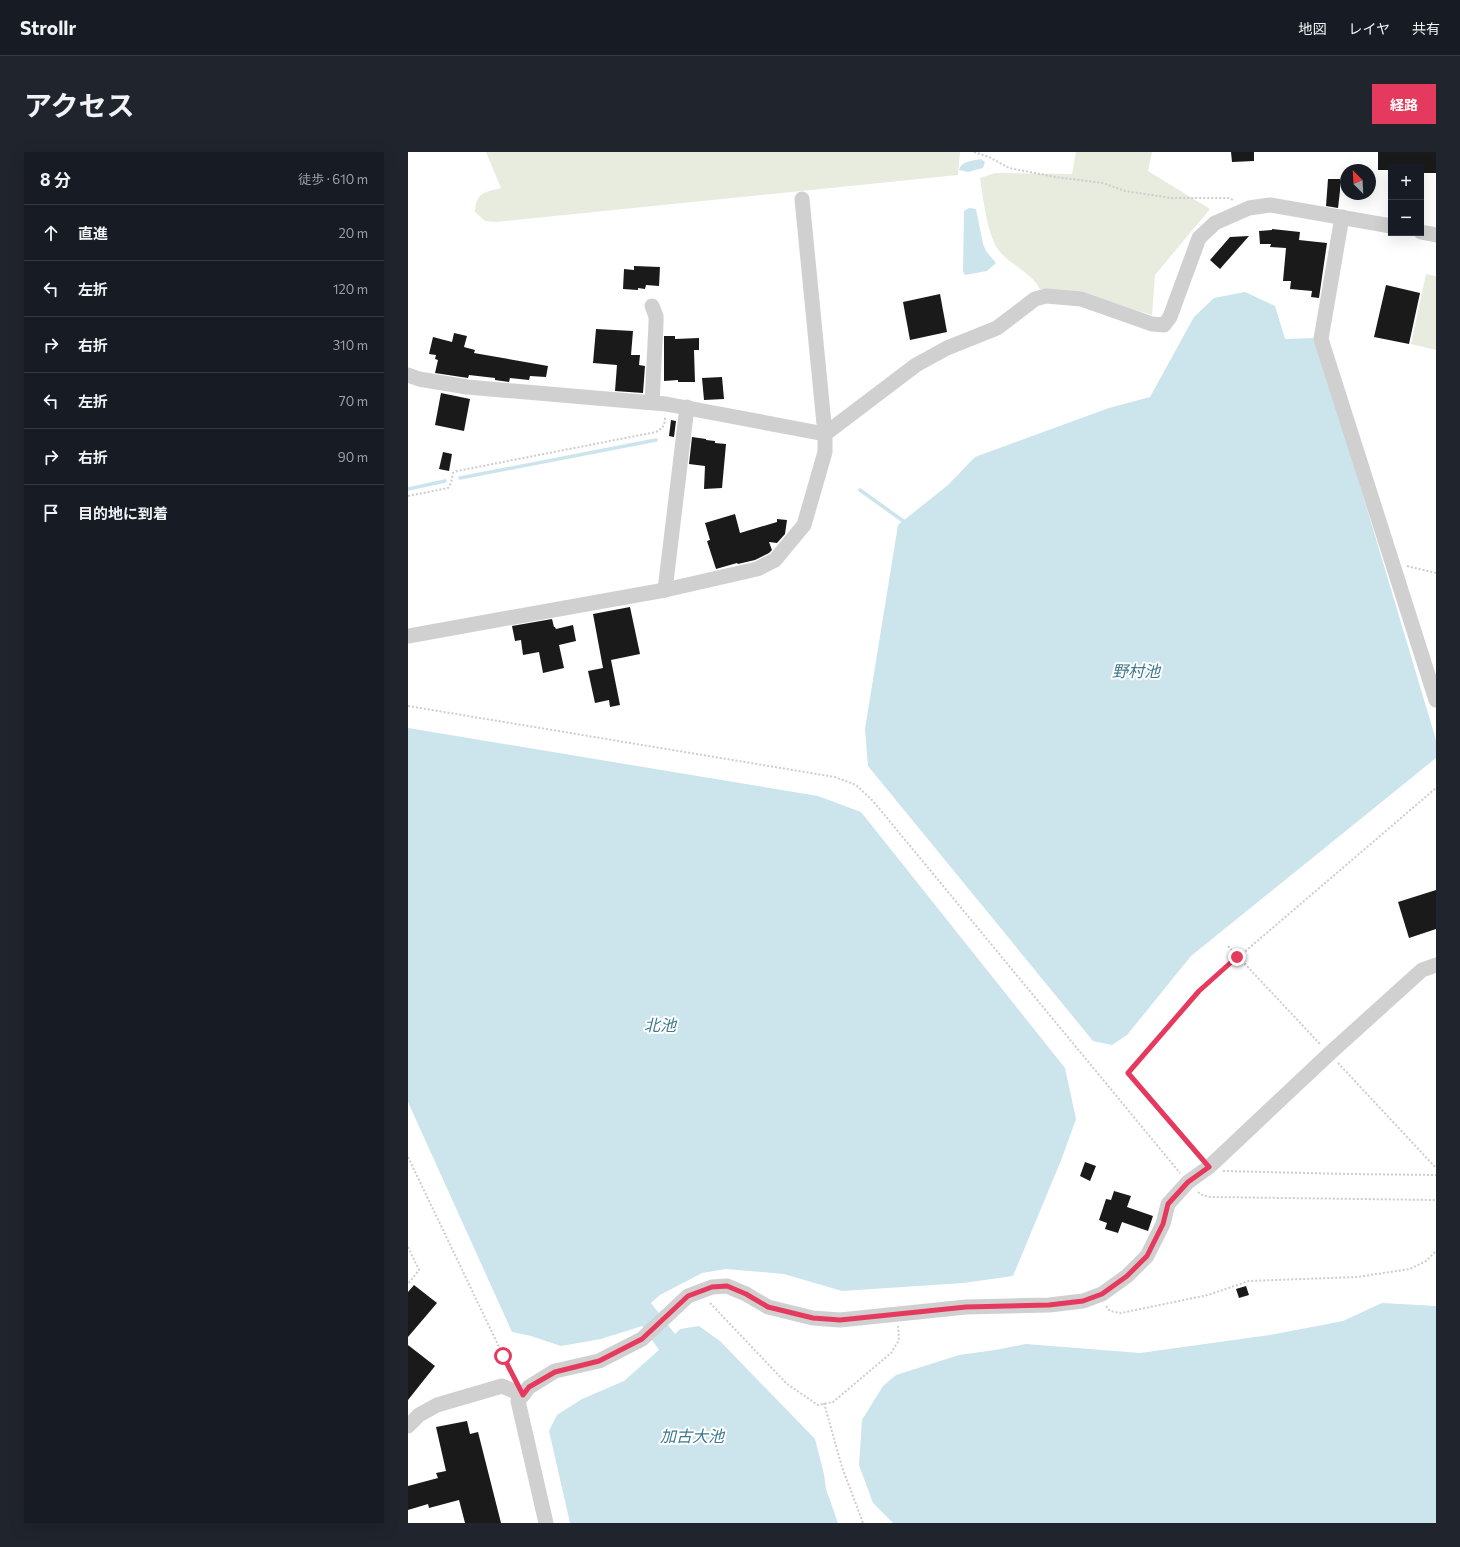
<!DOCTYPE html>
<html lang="ja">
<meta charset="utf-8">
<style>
:root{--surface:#171b24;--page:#20242c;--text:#f1f3f6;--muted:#9ea1a6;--line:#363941;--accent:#e53a5e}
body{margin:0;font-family:Commissioner,"Noto Sans JP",sans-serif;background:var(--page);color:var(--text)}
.controls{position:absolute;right:12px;top:12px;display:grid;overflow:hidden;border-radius:0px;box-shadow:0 4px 16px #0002}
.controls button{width:36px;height:36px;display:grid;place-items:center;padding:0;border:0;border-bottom:1px solid var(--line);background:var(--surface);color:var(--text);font:20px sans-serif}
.compass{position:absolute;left:932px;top:12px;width:36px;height:36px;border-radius:50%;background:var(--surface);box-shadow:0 4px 16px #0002;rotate:336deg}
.stop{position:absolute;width:12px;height:12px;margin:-9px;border:3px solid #e53a5e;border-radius:50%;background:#fff}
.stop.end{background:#e53a5e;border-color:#fff;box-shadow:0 1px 4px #0008}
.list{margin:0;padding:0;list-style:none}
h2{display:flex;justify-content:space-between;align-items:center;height:52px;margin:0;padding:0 16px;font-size:17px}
h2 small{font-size:13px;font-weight:400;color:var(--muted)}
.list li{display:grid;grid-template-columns:26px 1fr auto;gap:12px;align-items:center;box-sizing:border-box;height:56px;padding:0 16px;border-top:1px solid var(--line)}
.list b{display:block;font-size:15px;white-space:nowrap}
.list em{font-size:13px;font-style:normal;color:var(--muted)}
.icon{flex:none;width:22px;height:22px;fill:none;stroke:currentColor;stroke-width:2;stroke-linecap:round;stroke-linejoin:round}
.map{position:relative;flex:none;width:1028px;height:1371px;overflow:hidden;border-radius:0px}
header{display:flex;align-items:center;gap:24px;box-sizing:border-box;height:56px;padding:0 20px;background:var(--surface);border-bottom:1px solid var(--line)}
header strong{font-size:19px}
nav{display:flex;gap:22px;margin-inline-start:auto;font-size:14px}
.intro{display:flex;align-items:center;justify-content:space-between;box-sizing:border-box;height:96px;padding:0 24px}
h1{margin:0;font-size:28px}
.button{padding:10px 18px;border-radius:0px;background:var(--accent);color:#fff;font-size:14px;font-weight:700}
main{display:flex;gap:24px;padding:0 24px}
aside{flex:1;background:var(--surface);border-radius:0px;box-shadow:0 4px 16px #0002}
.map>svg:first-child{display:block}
.green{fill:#e7ecdf}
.water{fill:#cce4ec}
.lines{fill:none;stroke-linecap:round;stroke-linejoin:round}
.stream{stroke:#cce4ec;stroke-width:3.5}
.building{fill:#1a1a1a}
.path{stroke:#cdcdcd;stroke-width:2;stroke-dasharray:2 2;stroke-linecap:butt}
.street{stroke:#d0d0d0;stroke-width:15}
.route{stroke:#e53a5e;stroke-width:5}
.labels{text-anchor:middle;stroke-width:4;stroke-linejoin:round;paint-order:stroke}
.water-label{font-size:16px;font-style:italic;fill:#3d7a8f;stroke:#fff}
</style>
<header>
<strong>Strollr</strong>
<nav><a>地図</a><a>レイヤ</a><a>共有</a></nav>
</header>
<div class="intro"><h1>アクセス</h1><a class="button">経路</a></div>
<main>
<aside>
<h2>8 分<small>徒歩 · 610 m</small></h2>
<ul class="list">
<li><svg class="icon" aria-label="ahead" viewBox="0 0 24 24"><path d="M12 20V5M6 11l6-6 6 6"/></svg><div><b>直進</b></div><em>20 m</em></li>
<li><svg class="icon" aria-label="left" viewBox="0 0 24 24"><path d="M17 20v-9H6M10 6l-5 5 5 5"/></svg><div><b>左折</b></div><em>120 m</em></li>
<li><svg class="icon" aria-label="right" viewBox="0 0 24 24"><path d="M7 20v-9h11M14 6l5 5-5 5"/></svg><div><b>右折</b></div><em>310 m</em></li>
<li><svg class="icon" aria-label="left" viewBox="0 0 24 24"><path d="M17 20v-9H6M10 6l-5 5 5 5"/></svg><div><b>左折</b></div><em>70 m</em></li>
<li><svg class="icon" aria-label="right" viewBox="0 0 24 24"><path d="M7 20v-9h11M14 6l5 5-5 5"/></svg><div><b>右折</b></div><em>90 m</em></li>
<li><svg class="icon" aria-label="arrive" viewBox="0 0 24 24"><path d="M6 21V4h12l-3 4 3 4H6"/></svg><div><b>目的地に到着</b></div></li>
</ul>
</aside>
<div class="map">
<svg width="1028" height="1371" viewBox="0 0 1028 1371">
<rect width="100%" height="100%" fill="#fff"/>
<!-- green -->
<g class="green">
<path d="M78,0H552L550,23L88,70L77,69L67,60C68,41 76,40 93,36Z"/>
<path d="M668,0H744L740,19L802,57L747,123L744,163L670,141L632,137C623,120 604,114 592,100C579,85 575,45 572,26L587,21L664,22Z"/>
<path d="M1018,122L1028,124V198L1003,192Z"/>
</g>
<!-- water -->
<g class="water">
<path d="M573,7L577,10L575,16L560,20L551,18C553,9 564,9 573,7Z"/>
<path d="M561,56L568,57L575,92L578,99L588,111L579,119L557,123L555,119L556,59Z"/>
<path d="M837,140L867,154L877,187L908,186L1028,588V606L783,804L719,883L704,893L685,889L460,614L457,577L490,373L540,333L567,305L701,256L742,245L786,165L806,146Z"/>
<path d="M0,576L410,644L453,660L657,916L668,967L654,1006L605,1124L555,1131L434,1139L376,1122L318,1117L294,1121L252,1143L243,1151L267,1182L272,1177L291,1174L312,1189L407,1287L416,1322L418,1337L430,1371H162L141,1279L149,1263L174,1247L216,1229L251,1198L234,1174L193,1187L153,1194L123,1184L104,1180L0,950Z"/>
<path d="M974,1151L1028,1154V1371H485L465,1351L451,1313L454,1268L475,1234L488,1223L551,1203L587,1198L618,1192L732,1201L862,1183L935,1169Z"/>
</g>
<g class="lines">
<!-- stream -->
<g class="stream">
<path d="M52,326L248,288"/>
<path d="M0,337L37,329"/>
<path d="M452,338L498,371"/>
</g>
</g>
<!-- building -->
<g class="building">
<path d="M823,0H846V9L824,10Z"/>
<path d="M970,0H1028V21H1013V15H983V18H970Z"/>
<path d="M920,27H932V39L930,56L918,54Z"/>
<path d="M864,77L892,80L891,88L919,91L911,146L903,145L904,139L882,137L883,129H875L878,96L862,95L863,92H852L851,79L864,78Z"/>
<path d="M841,84L812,117L802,108L822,85Z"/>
<path d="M226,114L252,115L251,134L238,133L237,137L230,136V138L215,137L216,117L226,118Z"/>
<path d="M978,133L1012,141L1001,192L966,185Z"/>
<path d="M532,142L539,180L502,188L495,150Z"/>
<path d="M188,177L225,179L223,203H232L231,213L237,214L235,241L207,239L209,213L185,211Z"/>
<path d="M46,181L59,184L56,195L67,198L66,201L140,214L138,225L122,224L121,228L102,226L101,230L87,228V226L61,223L60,226L27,221L30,208L27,207L28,203L21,202L25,185L44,190Z"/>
<path d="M256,184H267V187L291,186V198H286L287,230H270V228L256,229Z"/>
<path d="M314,225L316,247L296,248L294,226Z"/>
<path d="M33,241L62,247L56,279L27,273Z"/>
<path d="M263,268L268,269L266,285L261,284Z"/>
<path d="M284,285L298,287V288L307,289V291L318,292L314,336L296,337L297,314L281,312Z"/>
<path d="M35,300L44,302L41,319L31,317Z"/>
<path d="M327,362L332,381L369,370V367L379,368L377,382L369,391L361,390L364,398L361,401L347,408L330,412L329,411L308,417L299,389L302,388L297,371Z"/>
<path d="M222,455L232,502L203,508L212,553L202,555L201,548L187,551L180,519L195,516L185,462Z"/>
<path d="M144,467L146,475H147L148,477L165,473L168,489L151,493L156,516L135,521L131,500L115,503L113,488L107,489L104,474Z"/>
<path d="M1028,738V777L1001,786L990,750Z"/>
<path d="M677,1010L688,1014L682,1029L672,1024Z"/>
<path d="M706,1039L723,1044L719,1055L745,1064L740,1079L714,1070L710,1081L697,1077L699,1071L691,1068L698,1047L703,1048Z"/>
<path d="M6,1133L29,1151L0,1185V1140Z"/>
<path d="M838,1134L841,1143L831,1146L828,1137Z"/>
<path d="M0,1193L27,1214L0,1248Z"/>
<path d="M59,1269L62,1282L70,1280L93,1371H57L51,1348L21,1356L20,1352L0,1358V1334L30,1326L28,1321L38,1319L28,1275Z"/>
</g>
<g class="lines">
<!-- path -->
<g class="path">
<path d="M566,0L581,5L601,16L648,25L695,31L717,39L763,46H820L825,48"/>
<path d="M0,344L40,336L43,331L45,321L49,319L248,280C255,276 257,273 257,265"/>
<path d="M999,414L1028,421"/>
<path d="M0,554L427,625L448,633L465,649L772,1021"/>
<path d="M820,794L912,892"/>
<path d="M930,911L1028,1016"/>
<path d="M0,1005L105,1224"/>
<path d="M792,1005L720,921L791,839L1028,636"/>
<path d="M815,1019L940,1022L1028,1023"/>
<path d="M790,1040L794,1043L803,1045L1028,1048"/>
<path d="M0,1095L11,1118L0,1132"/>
<path d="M302,1151L379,1232L410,1253L425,1250L483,1201L491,1188L490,1174"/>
<path d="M698,1154L702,1159L713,1161L800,1143L841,1129L949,1125L1002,1117L1018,1109L1028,1099"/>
<path d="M416,1251L434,1315L455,1371"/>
</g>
<!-- street -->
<g class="street">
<path d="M934,65L913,187L1028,548"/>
<path d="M1013,80L1028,83"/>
<path d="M0,223L11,227L59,235L258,252L417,282"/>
<path d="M244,250L248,172V164L244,154"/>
<path d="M417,282L508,213L539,196L589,176L627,147L638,144L673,147L744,172L756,173L762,165L791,86L807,71L841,56L862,53L983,74"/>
<path d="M257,438L279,255"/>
<path d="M0,484L257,438L349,417L367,408L396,373L417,300V282L394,47"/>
<path d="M0,1274L11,1263L29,1253L94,1234L115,1243"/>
<path d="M138,1371L110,1249L121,1235L147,1219L191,1209L234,1187L280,1144L304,1135L319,1134L338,1142L360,1155L405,1166L432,1168L558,1155L641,1153L675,1149L694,1142L719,1124L739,1104L755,1072L760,1052L780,1030L801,1015L921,902L1014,818L1028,813"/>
</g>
</g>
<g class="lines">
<!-- route -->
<path class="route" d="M95,1204L115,1243L121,1235L147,1220L191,1209L234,1187L280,1144L304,1135L319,1134L338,1142L360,1155L405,1166L432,1168L558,1155L641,1153L675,1149L694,1142L719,1124L739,1104L755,1072L760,1052L780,1030L801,1015L720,921L791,839L829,805"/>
</g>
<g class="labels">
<!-- water labels -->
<g class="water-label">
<text x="728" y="525">野村池</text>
<text x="252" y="879">北池</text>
<text x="284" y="1290">加古大池</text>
</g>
</g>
</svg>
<div class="controls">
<button>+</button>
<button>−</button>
</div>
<svg class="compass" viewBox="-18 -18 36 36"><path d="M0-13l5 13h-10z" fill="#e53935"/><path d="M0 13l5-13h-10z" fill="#9ea1a6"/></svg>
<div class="stop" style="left:95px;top:1204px"></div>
<div class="stop end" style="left:829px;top:805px"></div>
</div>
</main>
